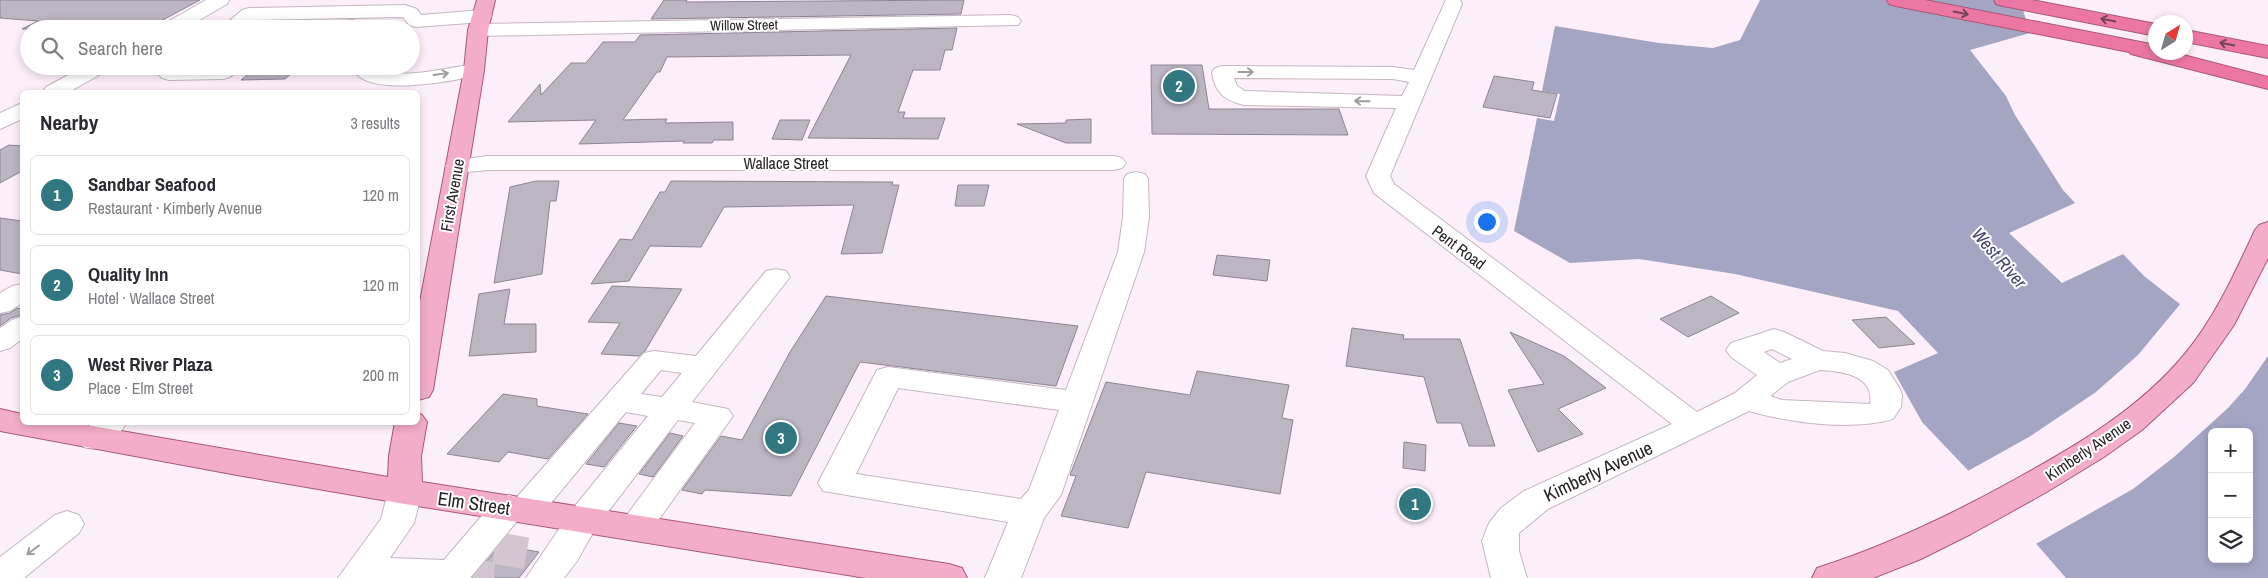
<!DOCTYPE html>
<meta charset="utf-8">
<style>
:root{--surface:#fff;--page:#f7f7f7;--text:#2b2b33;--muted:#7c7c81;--line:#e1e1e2;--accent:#307781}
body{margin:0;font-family:"Archivo Narrow",sans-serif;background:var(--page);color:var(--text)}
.controls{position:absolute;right:15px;bottom:15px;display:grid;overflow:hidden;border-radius:8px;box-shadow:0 2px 8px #0003}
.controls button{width:45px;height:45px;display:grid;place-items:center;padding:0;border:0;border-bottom:1px solid var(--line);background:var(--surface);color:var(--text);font:25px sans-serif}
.compass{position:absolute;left:2148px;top:15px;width:45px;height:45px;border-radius:50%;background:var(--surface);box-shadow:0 2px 8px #0003;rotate:37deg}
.you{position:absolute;left:1486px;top:221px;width:18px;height:18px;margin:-12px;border:4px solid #fff;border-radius:50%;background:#1a73e8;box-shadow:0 0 0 8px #1a73e833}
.badge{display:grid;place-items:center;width:32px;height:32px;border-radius:50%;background:var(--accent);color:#fff;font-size:16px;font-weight:700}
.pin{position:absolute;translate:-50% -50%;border:2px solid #fff;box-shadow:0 1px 5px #0006}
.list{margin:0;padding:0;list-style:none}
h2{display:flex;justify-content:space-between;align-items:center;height:65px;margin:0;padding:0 20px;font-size:21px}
h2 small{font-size:16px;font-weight:400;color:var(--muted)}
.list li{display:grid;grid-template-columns:32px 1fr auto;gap:15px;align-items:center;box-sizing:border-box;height:80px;margin:0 10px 10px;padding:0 10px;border:1px solid var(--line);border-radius:8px}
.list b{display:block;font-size:19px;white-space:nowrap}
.list p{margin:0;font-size:16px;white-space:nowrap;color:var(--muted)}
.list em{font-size:16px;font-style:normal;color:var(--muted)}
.icon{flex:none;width:28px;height:28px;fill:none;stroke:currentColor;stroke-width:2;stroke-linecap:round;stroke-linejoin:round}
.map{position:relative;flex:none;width:2268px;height:578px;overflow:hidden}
.search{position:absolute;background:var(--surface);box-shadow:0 2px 8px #0003;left:20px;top:20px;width:400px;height:55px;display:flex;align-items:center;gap:12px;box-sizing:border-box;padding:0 18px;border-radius:28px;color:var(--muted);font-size:19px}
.panel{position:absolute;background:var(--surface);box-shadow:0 2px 8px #0003;left:20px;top:90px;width:400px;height:335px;border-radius:8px}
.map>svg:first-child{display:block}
.water{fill:#a4a5c3;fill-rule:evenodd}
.pier{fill:#fdeffa}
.building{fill:#bcb5c2;stroke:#8c8592}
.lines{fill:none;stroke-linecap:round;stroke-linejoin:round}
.minor-tunnel{stroke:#d2c6d0;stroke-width:32;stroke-dasharray:32 16;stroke-linecap:butt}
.minor-casing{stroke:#c4b7c1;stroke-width:2}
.major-casing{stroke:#a85977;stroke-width:2}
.highway-casing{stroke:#a85977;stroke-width:2}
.minor{fill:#fff;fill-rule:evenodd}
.major{fill:#f4adc8;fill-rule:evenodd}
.highway{fill:#ed77a3;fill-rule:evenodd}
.oneway{stroke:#764458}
.oneway2{stroke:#9e9c9d}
.labels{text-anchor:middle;stroke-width:4;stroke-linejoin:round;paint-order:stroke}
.far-street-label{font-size:14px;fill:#272226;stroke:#fff}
.street-label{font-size:16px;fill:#272226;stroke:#fff}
.water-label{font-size:18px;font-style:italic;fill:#464672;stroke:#fff}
.near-street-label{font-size:19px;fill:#272226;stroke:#fff}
</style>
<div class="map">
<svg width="2268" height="578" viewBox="0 0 2268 578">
<rect width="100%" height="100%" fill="#fdeffa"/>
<!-- water -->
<path class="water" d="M1760,0H2020L2030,33L1970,50L2006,96L2015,115L2063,190L2075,203L2009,233L2062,283L2123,254L2144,276L2240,351L2268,356V578H2066L2019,524L1922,422L1894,372L1938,353L1898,311L1735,274L1639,259L1570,263L1514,231L1537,118L1554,121L1560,94L1542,91L1555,26L1659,43L1713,48L1740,40ZM2212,432H2249V559H2212Z"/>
<!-- pier -->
<path class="pier" d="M2182,302L2241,348L2268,354V356L2245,389L2228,408L2174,457L2133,489L2034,545L1966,472L2029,437L2096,392L2138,355Z"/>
<!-- building -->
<g class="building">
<path d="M0,0H200L146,29H22L38,21L0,18Z"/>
<path d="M664,0H687L686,2L964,0L961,14L651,19Z"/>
<path d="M354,20L344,29H304L314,21Z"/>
<path d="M957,28L952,50H945L940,70H913L898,112H905L903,118H945L938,139L808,138L851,55L667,57L660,72H657L623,120L667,119L665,123L733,122V140H714L712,143H683L684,141L579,144L596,120L508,122L540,84L541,95L571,63H586L603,42H635L640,35Z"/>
<path d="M1151,65H1202L1209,109H1339L1348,135L1152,134Z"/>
<path d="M258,66H300L285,79L241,80Z"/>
<path d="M1494,76L1534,82L1532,90L1557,94L1550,118L1483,107Z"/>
<path d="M1091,119V143H1066L1017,124L1066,123V120Z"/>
<path d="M780,120H810L802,140L772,139Z"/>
<path d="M9,145L22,146V171L0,183V150Z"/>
<path d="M536,181H559L556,201H550L542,274L494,283L510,187Z"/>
<path d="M671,181L893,182L892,185H899L882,253L841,254L854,205L724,207L701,247L650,246L629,281L591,284L620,239L632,240L660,192H665Z"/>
<path d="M958,185H989L984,206H955Z"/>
<path d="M0,218L22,221V274L0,270Z"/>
<path d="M1217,255L1270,260L1267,281L1213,275Z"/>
<path d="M612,286L682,289L645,351L639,356L601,354L620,323L588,322Z"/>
<path d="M510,289L504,324H536V352L469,356L479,294Z"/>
<path d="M826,296L1078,326L1056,386L860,362L791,496L705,490L702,494L682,490L721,436L742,440L790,352Z"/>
<path d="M1711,296L1739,313L1688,337L1660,319Z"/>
<path d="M17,308L22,309V315L11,318L0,326V315L10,313Z"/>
<path d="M1886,317L1915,344L1879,348L1852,320Z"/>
<path d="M1352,328L1404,335L1403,339H1460L1495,446H1469L1461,423H1437L1424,377L1346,366Z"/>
<path d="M1510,332L1564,356L1606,388L1558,409L1583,434L1538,452L1508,390L1544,384Z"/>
<path d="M1197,371L1289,385L1282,418L1293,420L1280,494L1146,472L1128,528L1061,516L1076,476L1070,475L1106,382L1190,395Z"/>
<path d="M503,394L537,399V406L588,414L548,459L508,452L499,462L447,454Z"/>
<path d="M619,423L637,426L604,467L586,464Z"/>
<path d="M670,433L683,436L653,477L639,474Z"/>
<path d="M1404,442L1426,445L1425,471L1403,468Z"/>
<path d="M500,545L539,552L519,578H472Z"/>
</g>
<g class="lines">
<!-- minor-tunnel -->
<g class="minor-tunnel">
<path d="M495,548L537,555"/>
<path d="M473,576L494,578"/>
</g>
<defs>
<g id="minor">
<path d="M206,0H229L227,4L184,29H159L162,25Z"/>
<path d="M1446,0H1460L1462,4L1390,176L1394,184L1697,412L1735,393L1757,375L1731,357L1726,350L1731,343L1774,329L1784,332L1823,351L1845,353L1873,361L1888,370L1900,389L1902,395L1901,407L1893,419C1851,431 1791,423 1749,411L1548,509L1519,533V551L1527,578H1491L1482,541L1489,523L1501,508L1524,491L1672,424L1374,193L1366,176L1396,108L1244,105C1224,100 1215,93 1212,72L1215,68L1222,66L1393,67L1414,70ZM1234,78L1393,79L1409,82L1402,96L1245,91L1237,86ZM1772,349L1792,359L1780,363L1764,352ZM1820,370C1841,371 1875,375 1870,404L1782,400L1770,396L1788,382Z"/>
<path d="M405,5L417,9L421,15L482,10L489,12L492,16L489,20L482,22L416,27L409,25L403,17L254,20L242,29H220L242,10L249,8Z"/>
<path d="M1011,15L1018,17L1021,21L1018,25L478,36L471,34L468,30L471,26L478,24Z"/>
<path d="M474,64L481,66L484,70L481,74C455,81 372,97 355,72L357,66H377L376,69C403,80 446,68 474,64Z"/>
<path d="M85,66H111L108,70L69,92H43L46,87Z"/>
<path d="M166,66H241L230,77L223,79L169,80L162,78L158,74Z"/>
<path d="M22,103V119L0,129V113Z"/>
<path d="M488,156H1114L1122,158L1126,163L1122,168L1114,170H488L457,173L449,171L445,166L449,161Z"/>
<path d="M1136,172L1145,174L1148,179L1149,217L1144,252L1061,495L1044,518L1021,578H985L1008,522L823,491L818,483L877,370L888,367L1066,390L1118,252L1123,217L1124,179L1127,174ZM898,388L1059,410L1029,490L1021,499L856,474Z"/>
<path d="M776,269L786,271L790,277L692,402L728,409L733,416L647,536L635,540L623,536L618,527L695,423L678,420L595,529L577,561L564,578H526L571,511L648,416L626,412L538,519L526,522L518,520L470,578H338L381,519L388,492L393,483L405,480L417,483L422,492L414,523L390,558L444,560L497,498L509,495L517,497L644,353L654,351L696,356L766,271ZM661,370L682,373L662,397L641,394Z"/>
<path d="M22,284V303L10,311L0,313V293L12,286Z"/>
<path d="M22,317V339L10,348L0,351V328L12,320Z"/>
<path d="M92,422H127C116,440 104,453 83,447L78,439Z"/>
<path d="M67,511L79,515L84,524L79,533L24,578H0V557L55,515Z"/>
</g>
<g id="major">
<path d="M477,0H495L488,30L484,70L433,390L429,397L418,400V312L464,70L468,30Z"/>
<path d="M2268,222V258L2234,325L2193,383L2142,430L2104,457L2045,493L1971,534L1921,559L1873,578H1812L1817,568C1886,546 1951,515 2014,480C2076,446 2138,410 2184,355C2215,318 2235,273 2255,230L2259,225Z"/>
<path d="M0,409L22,414V422H69L388,477L389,456L395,422H418V413L422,415L427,422L421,456L422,482L949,564L962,568L967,578H866L405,504L237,475L0,431Z"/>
</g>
<g id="highway">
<path d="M1887,0H1925L2156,45V52H2172L2268,77V89L2131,54L2129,52L1896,6L1889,4Z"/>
<path d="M1994,0H2032L2156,24V36L2003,6L1996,4Z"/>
<path d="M2186,30L2268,46V58L2186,42Z"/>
</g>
</defs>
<!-- minor casing -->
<use href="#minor" class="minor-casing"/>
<!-- major casing -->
<use href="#major" class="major-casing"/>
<!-- highway casing -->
<use href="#highway" class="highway-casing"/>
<!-- minor -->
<use href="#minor" class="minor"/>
<!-- major -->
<use href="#major" class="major"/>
<!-- highway -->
<use href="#highway" class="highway"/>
</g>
<!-- one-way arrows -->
<defs><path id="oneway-shaft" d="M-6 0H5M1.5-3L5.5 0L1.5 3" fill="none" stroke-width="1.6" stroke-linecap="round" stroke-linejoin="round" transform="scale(1.25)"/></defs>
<g class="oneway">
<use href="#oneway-shaft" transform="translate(1961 13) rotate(11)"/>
<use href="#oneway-shaft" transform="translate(2108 20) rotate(-169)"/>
<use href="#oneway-shaft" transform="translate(2227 44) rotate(-169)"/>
</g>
<g class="oneway2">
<use href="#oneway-shaft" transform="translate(1246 72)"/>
<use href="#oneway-shaft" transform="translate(441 74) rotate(-8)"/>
<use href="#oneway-shaft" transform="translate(1362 101) rotate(-179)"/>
<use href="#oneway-shaft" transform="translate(33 550) rotate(143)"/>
</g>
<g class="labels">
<!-- far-street labels -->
<g class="far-street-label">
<text transform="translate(744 25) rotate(-1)" y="5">Willow Street</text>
</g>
<!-- street labels -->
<g class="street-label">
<text x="786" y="169">Wallace Street</text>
<text transform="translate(452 195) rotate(-80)" y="6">First Avenue</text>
<text transform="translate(1459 247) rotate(37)" y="6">Pent Road</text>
<text transform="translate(2088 449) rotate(-34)" y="6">Kimberly Avenue</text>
</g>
<!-- water labels -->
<g class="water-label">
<text transform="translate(1999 258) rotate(49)" y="6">West River</text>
</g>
<!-- near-street labels -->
<g class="near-street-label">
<text transform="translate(1598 471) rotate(-25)" y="7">Kimberly Avenue</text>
<text transform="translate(474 503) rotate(8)" y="7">Elm Street</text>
</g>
</g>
</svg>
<div class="controls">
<button>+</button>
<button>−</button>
<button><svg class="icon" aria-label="layers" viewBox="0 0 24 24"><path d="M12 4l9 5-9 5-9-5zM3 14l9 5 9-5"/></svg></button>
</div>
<svg class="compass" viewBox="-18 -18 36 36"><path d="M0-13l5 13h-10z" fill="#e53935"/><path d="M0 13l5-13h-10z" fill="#7c7c81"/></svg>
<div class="you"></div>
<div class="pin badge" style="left:1415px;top:504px">1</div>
<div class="pin badge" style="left:1179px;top:86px">2</div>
<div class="pin badge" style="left:781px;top:438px">3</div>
<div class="search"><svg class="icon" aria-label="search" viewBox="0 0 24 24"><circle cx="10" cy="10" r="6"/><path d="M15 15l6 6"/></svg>Search here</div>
<section class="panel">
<h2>Nearby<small>3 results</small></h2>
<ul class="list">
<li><span class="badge">1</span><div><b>Sandbar Seafood</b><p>Restaurant · Kimberly Avenue</p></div><em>120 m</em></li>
<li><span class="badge">2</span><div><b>Quality Inn</b><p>Hotel · Wallace Street</p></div><em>120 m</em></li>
<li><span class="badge">3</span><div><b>West River Plaza</b><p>Place · Elm Street</p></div><em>200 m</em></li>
</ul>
</section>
</div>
